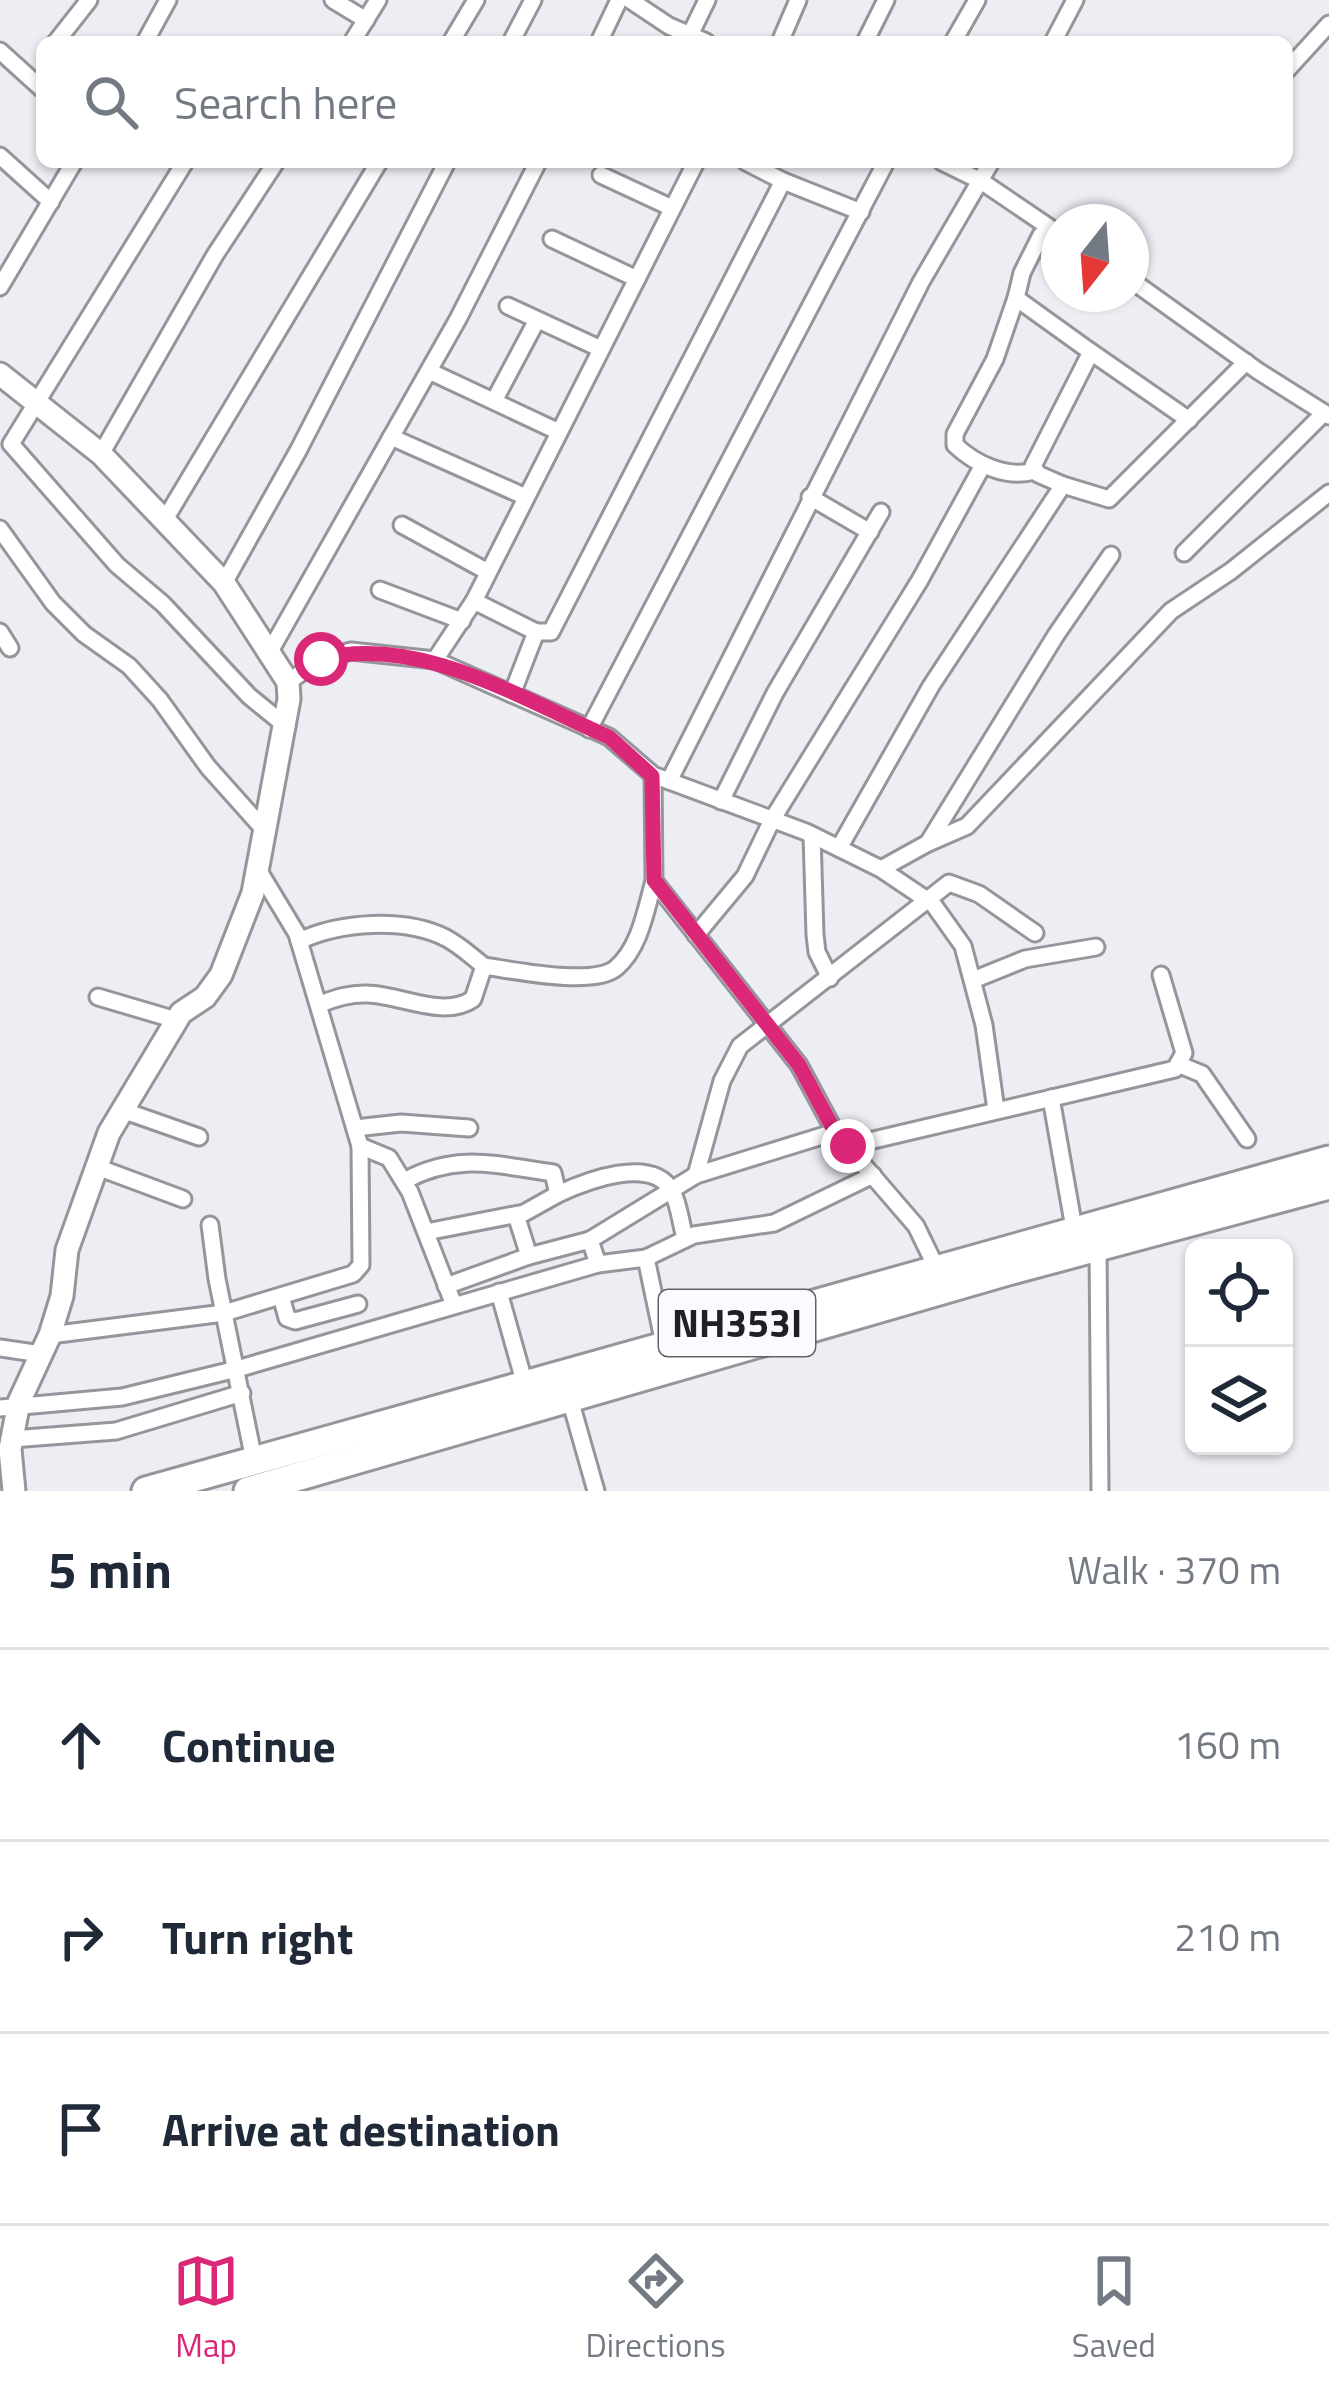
<!DOCTYPE html>
<meta charset="utf-8">
<style>
:root{--surface:#fff;--page:#f2f2f3;--text:#1f2937;--muted:#747a83;--line:#e0e1e3;--accent:#db2777}
body{margin:0;font-family:"Titillium Web",sans-serif;background:var(--page);color:var(--text)}
.controls{position:absolute;right:36px;bottom:36px;display:grid;overflow:hidden;border-radius:18px;box-shadow:0 3px 9px #0004}
.controls button{width:108px;height:108px;display:grid;place-items:center;padding:0;border:0;border-bottom:3px solid var(--line);background:var(--surface);color:var(--text);font:60px sans-serif}
.compass{position:absolute;left:1041px;top:204px;width:108px;height:108px;border-radius:50%;background:var(--surface);box-shadow:0 3px 9px #0004;rotate:197deg}
.stop{position:absolute;width:36px;height:36px;margin:-27px;border:9px solid #db2777;border-radius:50%;background:#fff}
.stop.end{background:#db2777;border-color:#fff;box-shadow:0 3px 12px #0008}
.list{margin:0;padding:0;list-style:none}
h2{display:flex;justify-content:space-between;align-items:center;height:156px;margin:0;padding:0 48px;font-size:51px}
h2 small{font-size:39px;font-weight:400;color:var(--muted)}
.list li{display:grid;grid-template-columns:78px 1fr auto;gap:36px;align-items:center;box-sizing:border-box;height:192px;padding:0 48px;border-top:3px solid var(--line)}
.list b{display:block;font-size:45px;white-space:nowrap}
.list em{font-size:39px;font-style:normal;color:var(--muted)}
.icon{flex:none;width:66px;height:66px;fill:none;stroke:currentColor;stroke-width:2;stroke-linecap:round;stroke-linejoin:round}
.map{position:relative;flex:none;width:1329px;height:1491px;overflow:hidden}
.search{position:absolute;background:var(--surface);box-shadow:0 3px 9px #0004;left:36px;right:36px;top:36px;height:132px;display:flex;align-items:center;gap:30px;box-sizing:border-box;padding:0 42px;border-radius:18px;color:var(--muted);font-size:45px}
.sheet{height:732px;background:var(--surface)}
nav{display:flex;justify-content:space-around;align-items:center;box-sizing:border-box;height:168px;border-top:3px solid var(--line);background:var(--surface);font-size:33px;color:var(--muted)}
nav a{display:grid;justify-items:center;gap:6px}
nav .on{color:var(--accent)}
.map>svg:first-child{display:block}
.lines{fill:none;stroke-linecap:round;stroke-linejoin:round}
.street-casing{stroke:#95959b;stroke-width:21}
.secondary-casing{stroke:#95959b;stroke-width:27}
.highway-casing{stroke:#95959b;stroke-width:33}
.street{stroke:#fff;stroke-width:15}
.secondary{stroke:#fff;stroke-width:21}
.highway{stroke:#fff;stroke-width:27}
.route{stroke:#db2777;stroke-width:15}
.labels{text-anchor:middle;stroke-width:12;stroke-linejoin:round;paint-order:stroke}
.shield{fill:#fbfbff;stroke:#626264;stroke-width:3}
.shield-label{font-size:39px;font-weight:bold;fill:#202022}
</style>
<div class="map">
<svg width="1329" height="1491" viewBox="0 0 1329 1491">
<rect width="100%" height="100%" fill="#ededf4"/>
<g class="lines">
<defs>
<g id="street">
<path d="M333,0L366,20"/>
<path d="M630,0L669,26L706,42"/>
<path d="M690,35L707,0"/>
<path d="M56,42L89,0"/>
<path d="M145,42L168,0"/>
<path d="M352,42L378,0"/>
<path d="M451,42L476,0"/>
<path d="M511,42L533,0"/>
<path d="M599,42L619,0"/>
<path d="M780,42L798,0"/>
<path d="M865,42L886,0"/>
<path d="M953,42L977,0"/>
<path d="M1053,42L1075,0"/>
<path d="M0,51L42,89"/>
<path d="M1287,70L1329,24"/>
<path d="M0,156L51,202"/>
<path d="M185,162L11,444L117,565L163,604L249,696L287,727"/>
<path d="M746,162L783,181"/>
<path d="M942,162L981,181L1059,234"/>
<path d="M601,175L672,208"/>
<path d="M552,239L637,279"/>
<path d="M1131,280L1258,371L1329,416"/>
<path d="M0,287L74,162"/>
<path d="M1016,298L1022,273L1041,235"/>
<path d="M508,306L601,349"/>
<path d="M429,371L559,432"/>
<path d="M494,401L537,320"/>
<path d="M391,437L526,497"/>
<path d="M101,454L215,255L276,162"/>
<path d="M1034,471C1007,479 975,464 955,445V434L995,359L1016,298L1091,352"/>
<path d="M1063,485L1038,474L1033,466L1091,352L1189,420"/>
<path d="M810,497L870,532"/>
<path d="M164,521L379,162"/>
<path d="M402,525L488,572"/>
<path d="M0,529L53,603L84,634L129,666L160,700L208,767L266,832"/>
<path d="M1184,553L1324,413"/>
<path d="M224,583L298,451L447,162"/>
<path d="M380,590L462,621"/>
<path d="M474,601L536,632"/>
<path d="M0,632L10,648"/>
<path d="M269,653L458,319L538,162"/>
<path d="M435,660L474,601L696,162"/>
<path d="M288,682L321,659L351,651L435,660L609,737L653,775L806,832L881,869L933,904L963,946L984,1025L996,1110"/>
<path d="M512,694L536,632H551L783,181L861,212"/>
<path d="M589,729L886,162"/>
<path d="M653,775L654,881L799,1065L835,1132L916,1226L936,1267"/>
<path d="M669,781L921,282L991,162"/>
<path d="M721,801L775,693L881,512"/>
<path d="M812,835L815,935L817,952L830,978"/>
<path d="M928,843L967,826L1171,611L1231,571L1329,493"/>
<path d="M839,848L931,686L1063,485L1109,499L1246,362"/>
<path d="M881,869L928,843L1056,635L1111,555"/>
<path d="M259,871L297,934L360,1146L389,1158L410,1192L454,1305"/>
<path d="M696,935L745,876L772,820L920,580L983,465"/>
<path d="M299,941C340,922 404,917 446,938C461,946 471,956 484,966C513,970 593,987 616,968C640,948 646,909 654,881"/>
<path d="M973,980L1025,959L1096,947"/>
<path d="M98,997L176,1020"/>
<path d="M320,1004C336,998 351,993 368,994C401,995 444,1019 473,999L484,966"/>
<path d="M1180,1065L1202,1074L1247,1139"/>
<path d="M1051,1098L1074,1228"/>
<path d="M122,1110L199,1137"/>
<path d="M355,1128L401,1123L469,1128"/>
<path d="M848,1146L1175,1069L1184,1053L1161,975"/>
<path d="M97,1167L183,1199"/>
<path d="M696,1175L722,1081L740,1046L949,883L979,894L1035,933"/>
<path d="M404,1181C457,1152 496,1165 553,1173L558,1194C586,1181 652,1155 672,1191C679,1204 681,1224 685,1238"/>
<path d="M516,1215L529,1256"/>
<path d="M210,1225L217,1279L254,1460"/>
<path d="M426,1232L524,1213L558,1194"/>
<path d="M1098,1246L1100,1491"/>
<path d="M646,1258L694,1235L774,1223L873,1175"/>
<path d="M598,1264L590,1240L696,1175L835,1132"/>
<path d="M446,1286L529,1256L590,1240"/>
<path d="M499,1292L526,1388"/>
<path d="M281,1296L287,1318L295,1321L358,1304"/>
<path d="M50,1335L224,1313L353,1274L361,1265L360,1146"/>
<path d="M0,1348L41,1354"/>
<path d="M569,1396L596,1491"/>
<path d="M0,1408L122,1397L237,1369L598,1264L646,1258L664,1344"/>
<path d="M12,1439L116,1431L242,1393"/>
</g>
<path id="secondary" d="M0,374L101,454L224,583L288,682L289,699L253,893L221,975L205,997L181,1013L109,1133L67,1250L62,1296L50,1335L19,1402L10,1449L14,1491"/>
<g id="highway">
<path d="M146,1491L1329,1160"/>
<path d="M248,1491L1008,1271L1329,1185"/>
</g>
</defs>
<!-- street casing -->
<use href="#street" class="street-casing"/>
<!-- secondary casing -->
<use href="#secondary" class="secondary-casing"/>
<!-- highway casing -->
<use href="#highway" class="highway-casing"/>
<!-- street -->
<use href="#street" class="street"/>
<!-- secondary -->
<use href="#secondary" class="secondary"/>
<!-- highway -->
<use href="#highway" class="highway"/>
</g>
<g class="lines">
<!-- route -->
<path class="route" d="M321,659C418,634 522,699 609,737L652,776L654,880L799,1065L835,1132L848,1146"/>
</g>
<g class="labels">
<!-- shield labels -->
<rect class="shield" x="659" y="1290" width="156" height="66" rx="9"/>
<g class="shield-label">
<text x="737" y="1337">NH353I</text>
</g>
</g>
</svg>
<div class="controls">
<button><svg class="icon" aria-label="locate" viewBox="0 0 24 24"><circle cx="12" cy="12" r="6"/><path d="M12 2v4M12 18v4M2 12h4M18 12h4"/></svg></button>
<button><svg class="icon" aria-label="layers" viewBox="0 0 24 24"><path d="M12 4l9 5-9 5-9-5zM3 14l9 5 9-5"/></svg></button>
</div>
<svg class="compass" viewBox="-18 -18 36 36"><path d="M0-13l5 13h-10z" fill="#e53935"/><path d="M0 13l5-13h-10z" fill="#747a83"/></svg>
<div class="stop" style="left:321px;top:659px"></div>
<div class="stop end" style="left:848px;top:1146px"></div>
<div class="search"><svg class="icon" aria-label="search" viewBox="0 0 24 24"><circle cx="10" cy="10" r="6"/><path d="M15 15l6 6"/></svg>Search here</div>
</div>
<section class="sheet">
<h2>5 min<small>Walk · 370 m</small></h2>
<ul class="list">
<li><svg class="icon" aria-label="ahead" viewBox="0 0 24 24"><path d="M12 20V5M6 11l6-6 6 6"/></svg><div><b>Continue</b></div><em>160 m</em></li>
<li><svg class="icon" aria-label="right" viewBox="0 0 24 24"><path d="M7 20v-9h11M14 6l5 5-5 5"/></svg><div><b>Turn right</b></div><em>210 m</em></li>
<li><svg class="icon" aria-label="arrive" viewBox="0 0 24 24"><path d="M6 21V4h12l-3 4 3 4H6"/></svg><div><b>Arrive at destination</b></div></li>
</ul>
</section>
<nav>
<a class="on"><svg class="icon" aria-label="map" viewBox="0 0 24 24"><path d="M3 6l6-2 6 2 6-2v14l-6 2-6-2-6 2zM9 4v14M15 6v14"/></svg>Map</a>
<a><svg class="icon" aria-label="directions" viewBox="0 0 24 24"><path d="M12 3l9 9-9 9-9-9zM9 14v-3h6M13 9l2 2-2 2"/></svg>Directions</a>
<a><svg class="icon" aria-label="saved" viewBox="0 0 24 24"><path d="M7 4h10v16l-5-4-5 4z"/></svg>Saved</a>
</nav>
